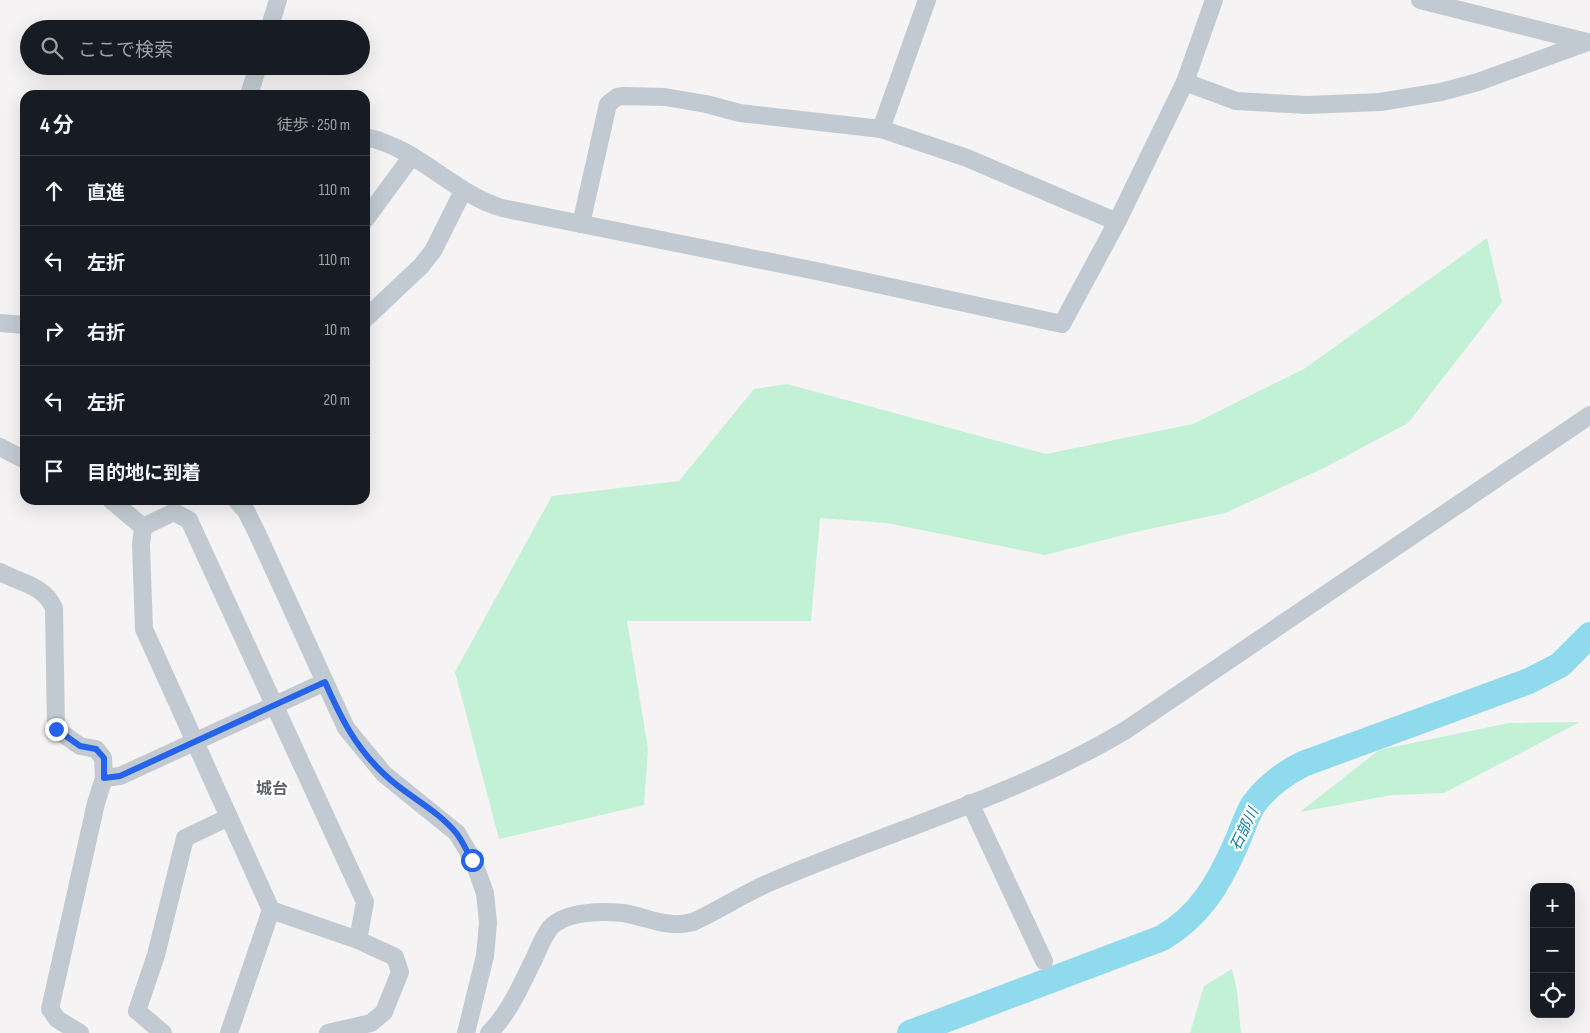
<!DOCTYPE html>
<html lang="ja">
<meta charset="utf-8">
<style>
:root{--surface:#171b24;--page:#20242c;--text:#f1f3f6;--muted:#9ea1a6;--line:#363941}
body{margin:0;font-family:"Sofia Sans Condensed","Noto Sans JP",sans-serif;background:var(--page);color:var(--text)}
.controls{position:absolute;right:15px;bottom:15px;display:grid;overflow:hidden;border-radius:10px;box-shadow:0 5px 20px #0002}
.controls button{width:45px;height:45px;display:grid;place-items:center;padding:0;border:0;border-bottom:1px solid var(--line);background:var(--surface);color:var(--text);font:25px sans-serif}
.stop{position:absolute;width:15px;height:15px;margin:-11px;border:4px solid #2563eb;border-radius:50%;background:#fff}
.stop.end{background:#2563eb;border-color:#fff;box-shadow:0 1px 5px #0008}
.list{margin:0;padding:0;list-style:none}
h2{display:flex;justify-content:space-between;align-items:center;height:65px;margin:0;padding:0 20px;font-size:21px}
h2 small{font-size:16px;font-weight:400;color:var(--muted)}
.list li{display:grid;grid-template-columns:32px 1fr auto;gap:15px;align-items:center;box-sizing:border-box;height:70px;padding:0 20px;border-top:1px solid var(--line)}
.list b{display:block;font-size:19px;white-space:nowrap}
.list em{font-size:16px;font-style:normal;color:var(--muted)}
.icon{flex:none;width:28px;height:28px;fill:none;stroke:currentColor;stroke-width:2;stroke-linecap:round;stroke-linejoin:round}
.map{position:relative;flex:none;width:1590px;height:1033px;overflow:hidden}
.search{position:absolute;background:var(--surface);box-shadow:0 5px 20px #0002;left:20px;top:20px;width:350px;height:55px;display:flex;align-items:center;gap:12px;box-sizing:border-box;padding:0 18px;border-radius:28px;color:var(--muted);font-size:19px}
.panel{position:absolute;background:var(--surface);box-shadow:0 5px 20px #0002;left:20px;top:90px;width:350px;height:415px;border-radius:15px}
.map>svg:first-child{display:block}
.green{fill:#c3f1d5}
.lines{fill:none;stroke-linecap:round;stroke-linejoin:round}
.river{stroke:#90daee;stroke-width:26}
.minor{stroke:#c1cad2;stroke-width:18}
.route{stroke:#2563eb;stroke-width:6}
.labels{text-anchor:middle;stroke-width:4.5;stroke-linejoin:round;paint-order:stroke}
.water-label{font-size:15px;font-style:italic;fill:#0c7c9b;stroke:#fff}
.quarter-label{font-size:16px;font-weight:bold;fill:#5f6368;stroke:#fff}
</style>
<div class="map">
<svg width="1590" height="1033" viewBox="0 0 1590 1033">
<rect width="100%" height="100%" fill="#f5f3f3"/>
<!-- green -->
<g class="green">
<path d="M1487,238L1502,302L1408,423L1324,468L1225,513L1135,532L1045,555L887,523L820,518L811,621H627L648,749L644,805L499,839L455,672L552,496L679,481L754,389L787,384L1046,454L1193,424L1304,369Z"/>
<path d="M1580,722L1444,793L1392,795L1300,812L1379,750L1509,723Z"/>
<path d="M1232,969L1237,991L1241,1033H1190L1204,986Z"/>
</g>
<g class="lines">
<!-- river -->
<path class="river" d="M910,1033L1162,938C1200,916 1219,883 1236,844C1242,831 1246,817 1253,805C1266,787 1283,774 1303,764L1529,681L1560,665L1590,635"/>
<!-- minor -->
<g class="minor">
<path d="M1420,0L1587,42"/>
<path d="M269,29L278,0"/>
<path d="M1185,82L1236,101L1307,105L1380,102L1441,92L1478,82L1588,42"/>
<path d="M249,95L258,66"/>
<path d="M881,129L927,0"/>
<path d="M365,137C417,147 452,193 502,208L821,272L1062,324L1117,222L1185,82L1214,0"/>
<path d="M365,220L412,156"/>
<path d="M581,224L608,104L617,97L624,96L665,97L706,104L740,113L881,129L967,158L1117,222"/>
<path d="M365,319L421,266L433,251L463,191"/>
<path d="M0,323L25,325"/>
<path d="M0,447L25,460"/>
<path d="M111,500L143,527"/>
<path d="M236,500L246,511L257,533L346,728L384,774L457,833L473,860L485,893L488,923L485,956L466,1033"/>
<path d="M143,527L141,545L144,629L271,910L229,1033"/>
<path d="M143,527L174,512L189,520L365,902L358,940"/>
<path d="M0,572C20,583 44,585 54,608L56,729L80,746L96,749L103,758L104,778L96,803L50,1009L57,1019L80,1033"/>
<path d="M104,778L120,776L325,682"/>
<path d="M970,803L1044,961"/>
<path d="M271,910L358,940L395,957L400,972L384,1012L371,1023L328,1033"/>
<path d="M163,1033L137,1011L156,955L185,838L229,817"/>
<path d="M489,1033C510,1012 521,985 534,959C539,948 543,937 550,928C565,911 602,911 623,913C647,917 668,929 693,922C720,910 744,893 771,882C887,832 1018,795 1126,730L1590,415"/>
</g>
</g>
<g class="lines">
<!-- route -->
<path class="route" d="M56,729L80,746L96,749L104,758V778L120,776L325,682C341,718 355,747 385,775C407,796 438,810 457,834C463,842 467,852 472,860"/>
</g>
<g class="labels">
<!-- water labels -->
<g class="water-label">
<text transform="translate(1244 829) rotate(-64)" y="5">石部川</text>
</g>
<!-- quarter labels -->
<g class="quarter-label">
<text x="272" y="794">城台</text>
</g>
</g>
</svg>
<div class="controls">
<button>+</button>
<button>−</button>
<button><svg class="icon" aria-label="locate" viewBox="0 0 24 24"><circle cx="12" cy="12" r="6"/><path d="M12 2v4M12 18v4M2 12h4M18 12h4"/></svg></button>
</div>
<div class="stop" style="left:472px;top:860px"></div>
<div class="stop end" style="left:56px;top:729px"></div>
<div class="search"><svg class="icon" aria-label="search" viewBox="0 0 24 24"><circle cx="10" cy="10" r="6"/><path d="M15 15l6 6"/></svg>ここで検索</div>
<section class="panel">
<h2>4 分<small>徒歩 · 250 m</small></h2>
<ul class="list">
<li><svg class="icon" aria-label="ahead" viewBox="0 0 24 24"><path d="M12 20V5M6 11l6-6 6 6"/></svg><div><b>直進</b></div><em>110 m</em></li>
<li><svg class="icon" aria-label="left" viewBox="0 0 24 24"><path d="M17 20v-9H6M10 6l-5 5 5 5"/></svg><div><b>左折</b></div><em>110 m</em></li>
<li><svg class="icon" aria-label="right" viewBox="0 0 24 24"><path d="M7 20v-9h11M14 6l5 5-5 5"/></svg><div><b>右折</b></div><em>10 m</em></li>
<li><svg class="icon" aria-label="left" viewBox="0 0 24 24"><path d="M17 20v-9H6M10 6l-5 5 5 5"/></svg><div><b>左折</b></div><em>20 m</em></li>
<li><svg class="icon" aria-label="arrive" viewBox="0 0 24 24"><path d="M6 21V4h12l-3 4 3 4H6"/></svg><div><b>目的地に到着</b></div></li>
</ul>
</section>
</div>
